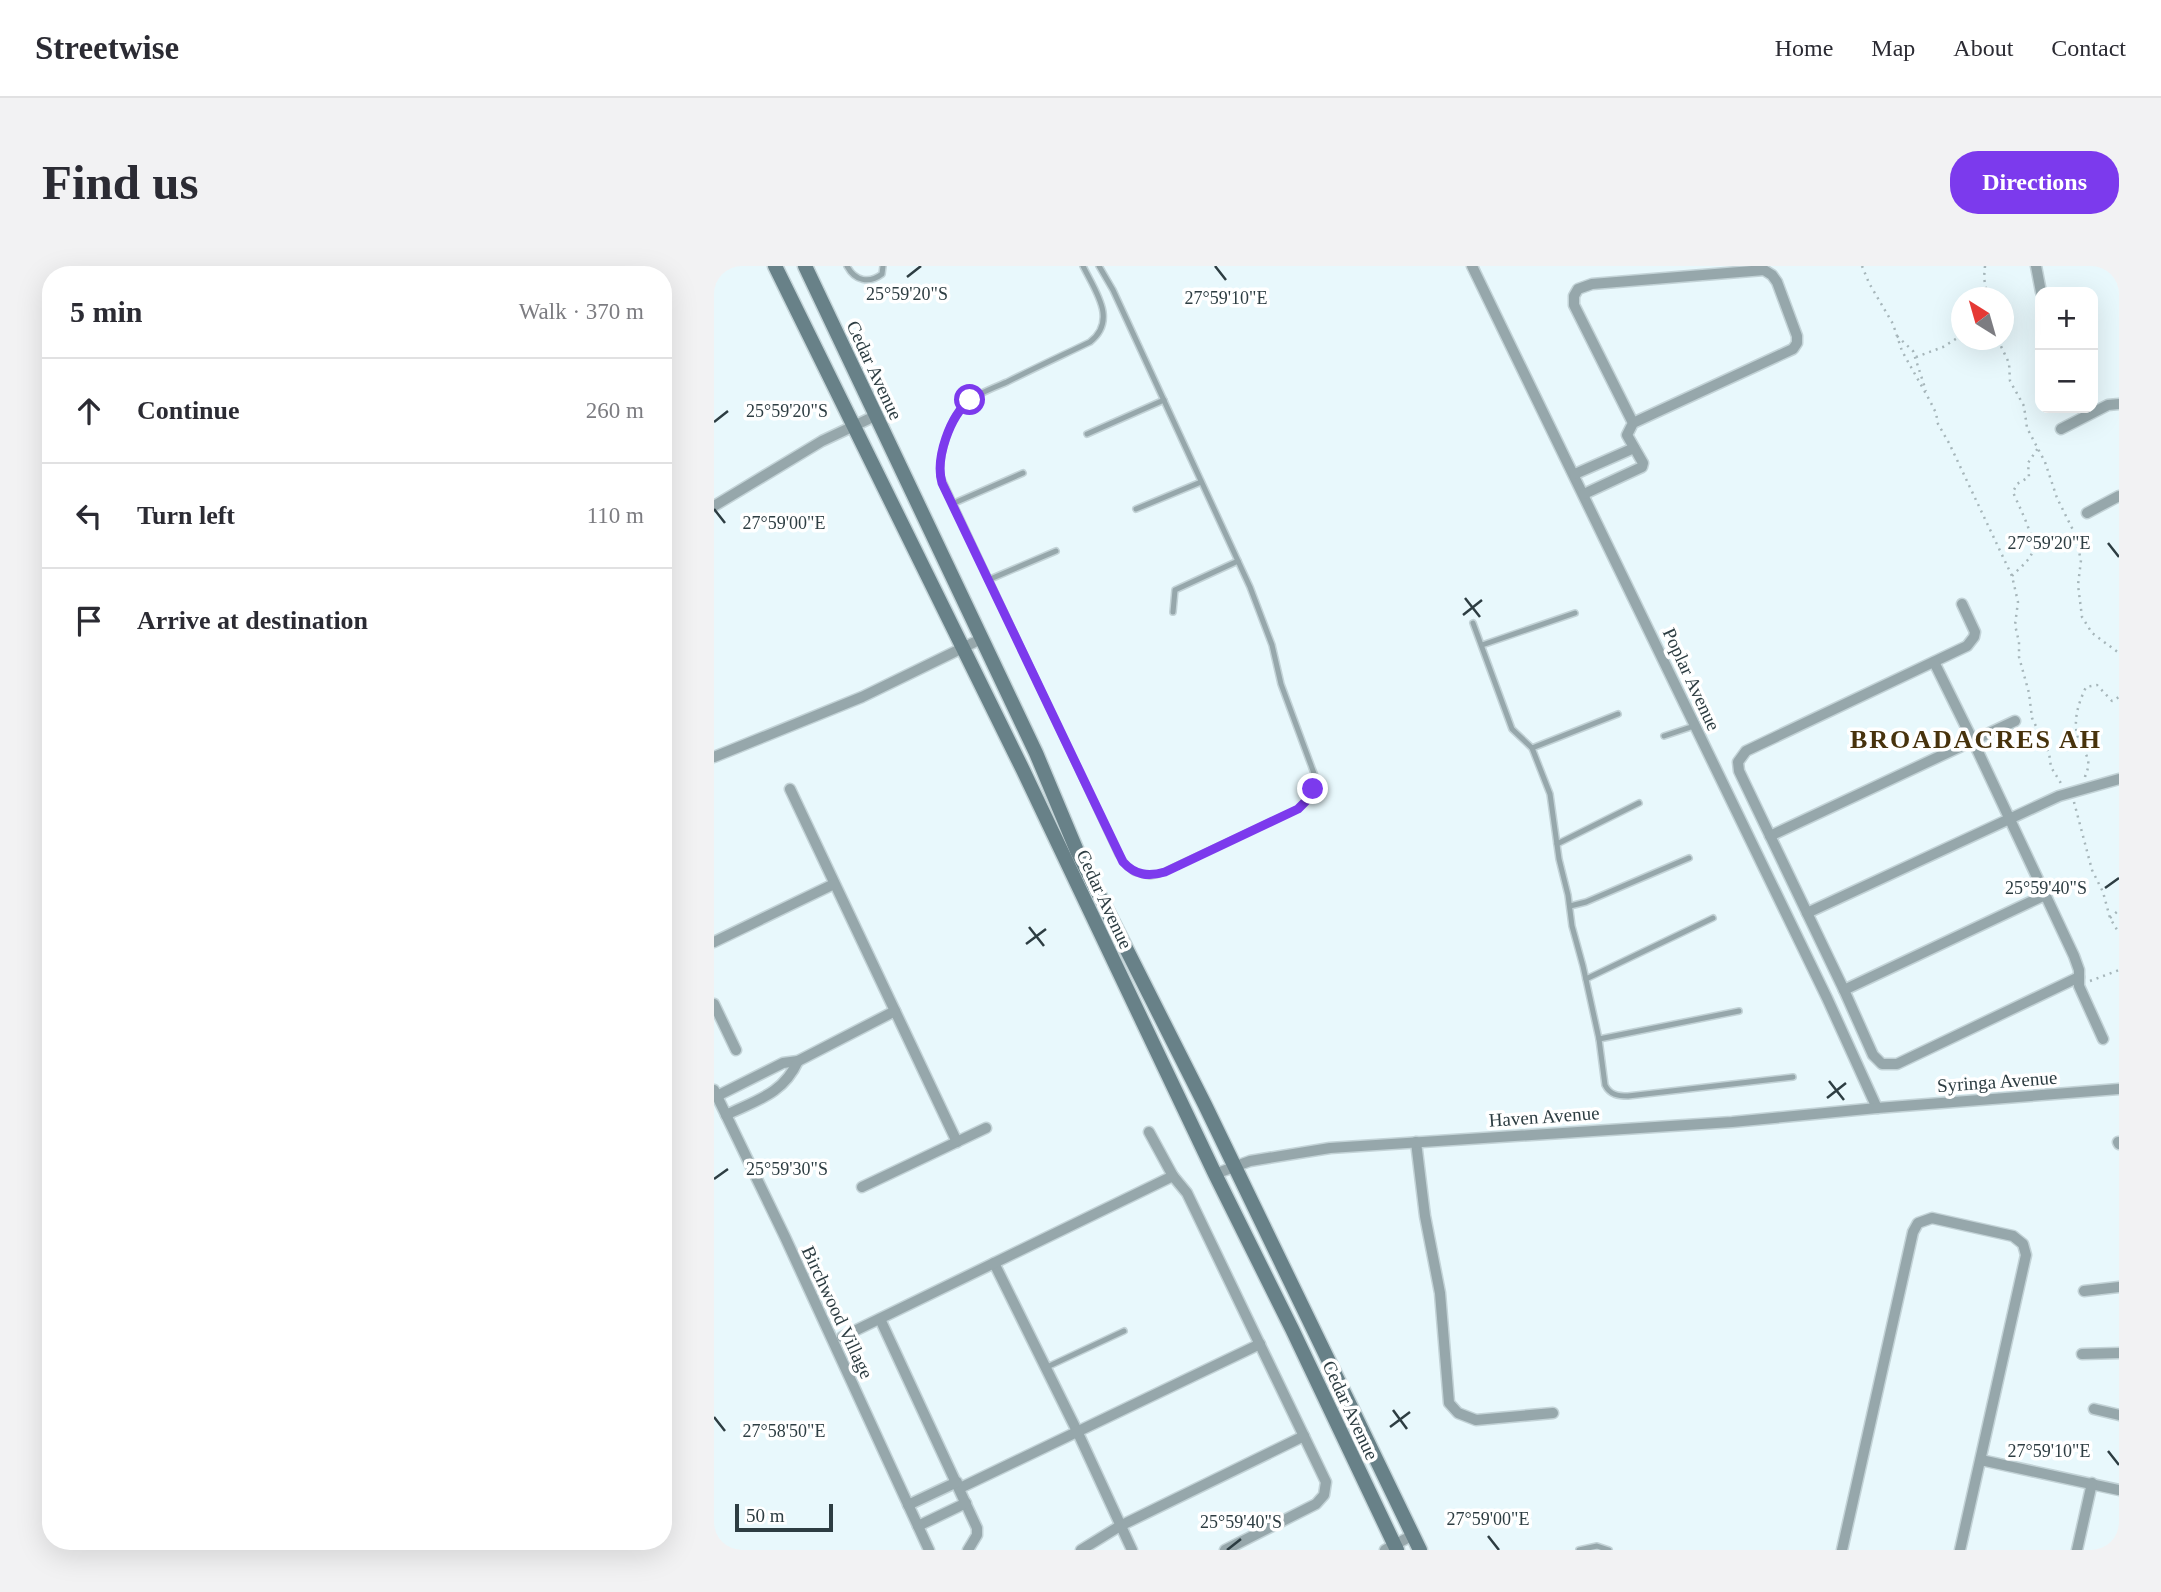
<!DOCTYPE html>
<meta charset="utf-8">
<style>
:root{--surface:#fff;--page:#f2f2f3;--text:#2b2b33;--muted:#7c7c81;--line:#e1e1e2;--accent:#7c3aed}
body{margin:0;font-family:Georgia,serif;background:var(--page);color:var(--text)}
.controls{position:absolute;right:21px;top:21px;display:grid;overflow:hidden;border-radius:14px;box-shadow:0 7px 28px #0002}
.controls button{width:63px;height:63px;display:grid;place-items:center;padding:0;border:0;border-bottom:2px solid var(--line);background:var(--surface);color:var(--text);font:35px sans-serif}
.compass{position:absolute;left:1237px;top:21px;width:63px;height:63px;border-radius:50%;background:var(--surface);box-shadow:0 7px 28px #0002;rotate:323deg}
.scale{position:absolute;left:21px;bottom:18px;width:98px;box-sizing:border-box;padding-left:7px;border:4px solid #2d3d42;border-top:0;font-size:19px;line-height:24px;white-space:nowrap;color:#2d3d42;-webkit-text-stroke:5px #fff;paint-order:stroke}
.stop{position:absolute;width:21px;height:21px;margin:-16px;border:5px solid #7c3aed;border-radius:50%;background:#fff}
.stop.end{background:#7c3aed;border-color:#fff;box-shadow:0 2px 7px #0008}
.list{margin:0;padding:0;list-style:none}
h2{display:flex;justify-content:space-between;align-items:center;height:91px;margin:0;padding:0 28px;font-size:30px}
h2 small{font-size:23px;font-weight:400;color:var(--muted)}
.list li{display:grid;grid-template-columns:46px 1fr auto;gap:21px;align-items:center;box-sizing:border-box;height:105px;padding:0 28px;border-top:2px solid var(--line)}
.list b{display:block;font-size:26px;white-space:nowrap}
.list em{font-size:23px;font-style:normal;color:var(--muted)}
.icon{flex:none;width:38px;height:38px;fill:none;stroke:currentColor;stroke-width:2;stroke-linecap:round;stroke-linejoin:round}
.map{position:relative;flex:none;width:1405px;height:1284px;overflow:hidden;border-radius:28px}
header{display:flex;align-items:center;gap:42px;box-sizing:border-box;height:98px;padding:0 35px;background:var(--surface);border-bottom:2px solid var(--line)}
header strong{font-size:33px}
nav{display:flex;gap:38px;margin-inline-start:auto;font-size:24px}
.intro{display:flex;align-items:center;justify-content:space-between;box-sizing:border-box;height:168px;padding:0 42px}
h1{margin:0;font-size:49px}
.button{padding:18px 32px;border-radius:28px;background:var(--accent);color:#fff;font-size:24px;font-weight:700}
main{display:flex;gap:42px;padding:0 42px}
aside{flex:1;background:var(--surface);border-radius:28px;box-shadow:0 7px 28px #0002}
.map>svg:first-child{display:block}
.lines{fill:none;stroke-linecap:round;stroke-linejoin:round}
.lane-casing{stroke:#c3d3d7;stroke-width:8}
.street-casing{stroke:#c3d3d7;stroke-width:13}
.secondary-casing{stroke:#c3d3d7;stroke-width:17}
.path{stroke:#a6b6ba;stroke-width:2.5;stroke-dasharray:2 5;stroke-linecap:butt}
.lane{stroke:#96a7ab;stroke-width:5}
.street{stroke:#96a7ab;stroke-width:10}
.secondary{stroke:#688188;stroke-width:14}
.route{stroke:#7c3aed;stroke-width:9}
.ticks{fill:none;stroke:#2d3d42;stroke-width:2.5}
.labels{text-anchor:middle;stroke-width:7;stroke-linejoin:round;paint-order:stroke}
.street-label{font-size:19px;fill:#2d3d42;stroke:#fff}
.district-label{font-size:26px;font-weight:bold;letter-spacing:2px;fill:#47320c;stroke:#fff}
.ticks-label{font-size:18px;text-anchor:middle;fill:#2d3d42;stroke:#fff;stroke-width:7;stroke-linejoin:round;paint-order:stroke}
</style>
<header>
<strong>Streetwise</strong>
<nav><a>Home</a><a>Map</a><a>About</a><a>Contact</a></nav>
</header>
<div class="intro"><h1>Find us</h1><a class="button">Directions</a></div>
<main>
<aside>
<h2>5 min<small>Walk · 370 m</small></h2>
<ul class="list">
<li><svg class="icon" aria-label="ahead" viewBox="0 0 24 24"><path d="M12 20V5M6 11l6-6 6 6"/></svg><div><b>Continue</b></div><em>260 m</em></li>
<li><svg class="icon" aria-label="left" viewBox="0 0 24 24"><path d="M17 20v-9H6M10 6l-5 5 5 5"/></svg><div><b>Turn left</b></div><em>110 m</em></li>
<li><svg class="icon" aria-label="arrive" viewBox="0 0 24 24"><path d="M6 21V4h12l-3 4 3 4H6"/></svg><div><b>Arrive at destination</b></div></li>
</ul>
</aside>
<div class="map">
<svg width="1405" height="1284" viewBox="0 0 1405 1284">
<rect width="100%" height="100%" fill="#e8f8fc"/>
<g class="lines">
<defs>
<g id="lane">
<path d="M133,0C141,15 155,18 168,8L169,0"/>
<path d="M369,0C381,25 404,54 376,76C349,89 321,102 293,116C279,122 262,128 250,139C236,152 225,189 226,209L404,588L414,601L420,606L436,610L445,608L584,543L596,530L601,510L567,418L558,379L536,321L399,24L385,0"/>
<path d="M373,168L450,134"/>
<path d="M238,238L309,207"/>
<path d="M422,243L487,216"/>
<path d="M274,314L342,285"/>
<path d="M459,346L461,324L524,295"/>
<path d="M759,357L798,463L818,482L836,528L845,593L854,629L858,660L869,700L885,773L891,819C896,829 904,830 914,830L1079,811"/>
<path d="M768,379L861,347"/>
<path d="M950,470L980,460"/>
<path d="M818,482L904,448"/>
<path d="M843,578L925,537"/>
<path d="M856,640L872,636L975,592"/>
<path d="M872,713L999,652"/>
<path d="M885,773L1025,745"/>
<path d="M331,1102L410,1065"/>
<path d="M865,1284L883,1280L895,1284"/>
</g>
<g id="street">
<path d="M758,0L1113,732L1163,842"/>
<path d="M1322,0L1327,26"/>
<path d="M1347,163L1394,139L1405,138"/>
<path d="M861,208L920,182"/>
<path d="M870,228L928,201L929,197L913,169L919,157L1079,83L1083,77V70L1063,16L1058,9L1050,4L878,18L864,23L860,30V39L919,157"/>
<path d="M0,240L108,175L161,150"/>
<path d="M1373,247L1405,230"/>
<path d="M1248,338L1261,366L1260,371L1253,380L1032,485L1024,496L1025,505L1130,724L1159,789L1168,798H1183L1365,711"/>
<path d="M1220,396L1259,475L1360,690L1365,704V720L1389,773"/>
<path d="M0,491L148,431L267,373"/>
<path d="M76,523L243,876"/>
<path d="M1056,570L1301,455"/>
<path d="M1093,647L1345,530L1405,513"/>
<path d="M0,676L120,618"/>
<path d="M1130,724L1331,629"/>
<path d="M0,738L22,784"/>
<path d="M0,824L71,971L215,1284"/>
<path d="M3,830L69,797L84,795L181,745"/>
<path d="M12,849C43,834 69,828 84,795"/>
<path d="M435,866L459,910L473,927L612,1216L610,1229L602,1238L511,1284"/>
<path d="M702,876L711,950L726,1027L735,1137L744,1147L762,1154L839,1147"/>
<path d="M1404,876L1405,878"/>
<path d="M501,908L536,895L616,882L1018,856L1163,842L1405,823"/>
<path d="M148,921L272,862"/>
<path d="M280,997L364,1167L418,1284"/>
<path d="M1370,1025L1405,1021"/>
<path d="M166,1053L263,1262V1269L254,1284"/>
<path d="M128,1071L459,910"/>
<path d="M1368,1088L1405,1087"/>
<path d="M1380,1143L1405,1149"/>
<path d="M1267,1194L1405,1224"/>
<path d="M246,1222L546,1078"/>
<path d="M194,1239L243,1216"/>
<path d="M204,1260L252,1237"/>
<path d="M367,1284L406,1260L590,1170"/>
<path d="M671,1284L699,1269"/>
<path d="M1128,1284L1199,966L1204,957L1218,952L1299,970L1309,978L1312,989L1246,1284"/>
<path d="M1363,1284L1378,1217"/>
</g>
<g id="secondary">
<path d="M61,0L309,504L501,908L578,1063L683,1284"/>
<path d="M91,0L322,487L363,585L491,839L706,1284"/>
</g>
</defs>
<!-- lane casing -->
<use href="#lane" class="lane-casing"/>
<!-- street casing -->
<use href="#street" class="street-casing"/>
<!-- secondary casing -->
<use href="#secondary" class="secondary-casing"/>
<!-- path -->
<g class="path">
<path d="M1148,0L1155,17L1179,58L1188,85L1216,135L1222,147L1224,158L1235,177L1298,310L1304,336L1301,359L1305,376V391L1315,427L1318,452L1335,487L1337,501L1348,519"/>
<path d="M1271,0L1270,12L1274,32"/>
<path d="M1183,70L1199,85L1212,125"/>
<path d="M1284,74L1295,97L1296,115L1310,140L1313,162L1331,196L1343,232L1360,266L1367,294L1364,319L1368,351L1378,367L1405,387"/>
<path d="M1202,91L1229,81L1248,69"/>
<path d="M1298,310C1304,303 1313,297 1317,289C1325,277 1304,239 1299,226L1303,218L1315,211L1314,197L1324,182"/>
<path d="M1371,511C1372,507 1374,504 1374,500C1376,491 1368,483 1365,475C1358,456 1364,438 1372,421L1383,419L1398,435L1405,431"/>
<path d="M1360,536L1378,604L1389,626L1396,652L1405,667"/>
<path d="M1396,652L1405,644"/>
<path d="M1376,715L1405,704"/>
</g>
<!-- lane -->
<use href="#lane" class="lane"/>
<!-- street -->
<use href="#street" class="street"/>
<!-- secondary -->
<use href="#secondary" class="secondary"/>
</g>
<g class="lines">
<!-- route -->
<path class="route" d="M256,134C236,150 221,192 228,217L409,596C421,609 434,611 451,606L584,543L594,533L599,523"/>
</g>
<!-- ticks -->
<path class="ticks" d="M501,0L512,14M193,11L207,0M0,156L14,145M0,243L11,257M1394,277L1405,291M751,332L766,351M749,349L768,334M1391,622L1405,612M315,661L330,680M312,678L332,663M1115,815L1130,834M1113,832L1132,817M0,913L14,903M679,1144L693,1163M0,1151L11,1165M676,1161L696,1146M1394,1185L1405,1199M774,1270L785,1284M513,1284L527,1273"/>
<g class="labels">
<!-- street labels -->
<g class="street-label">
<text transform="translate(161 104) rotate(65)" y="7">Cedar Avenue</text>
<text transform="translate(978 413) rotate(65)" y="7">Poplar Avenue</text>
<text transform="translate(391 633) rotate(65)" y="7">Cedar Avenue</text>
<text transform="translate(1283 815) rotate(-4)" y="7">Syringa Avenue</text>
<text transform="translate(830 850) rotate(-4)" y="7">Haven Avenue</text>
<text transform="translate(124 1046) rotate(65)" y="7">Birchwood Village</text>
<text transform="translate(637 1144) rotate(65)" y="7">Cedar Avenue</text>
</g>
<!-- district labels -->
<g class="district-label">
<text x="1262" y="482">BROADACRES AH</text>
</g>
</g>
<g class="ticks-label">
<text x="193" y="34">25°59'20"S</text>
<text x="512" y="38">27°59'10"E</text>
<text x="73" y="151">25°59'20"S</text>
<text x="70" y="263">27°59'00"E</text>
<text x="1335" y="283">27°59'20"E</text>
<text x="1332" y="628">25°59'40"S</text>
<text x="73" y="909">25°59'30"S</text>
<text x="70" y="1171">27°58'50"E</text>
<text x="1335" y="1191">27°59'10"E</text>
<text x="774" y="1259">27°59'00"E</text>
<text x="527" y="1262">25°59'40"S</text>
</g>
</svg>
<div class="controls">
<button>+</button>
<button>−</button>
</div>
<svg class="compass" viewBox="-18 -18 36 36"><path d="M0-13l5 13h-10z" fill="#e53935"/><path d="M0 13l5-13h-10z" fill="#7c7c81"/></svg>
<div class="scale">50 m</div>
<div class="stop" style="left:256px;top:134px"></div>
<div class="stop end" style="left:599px;top:523px"></div>
</div>
</main>
